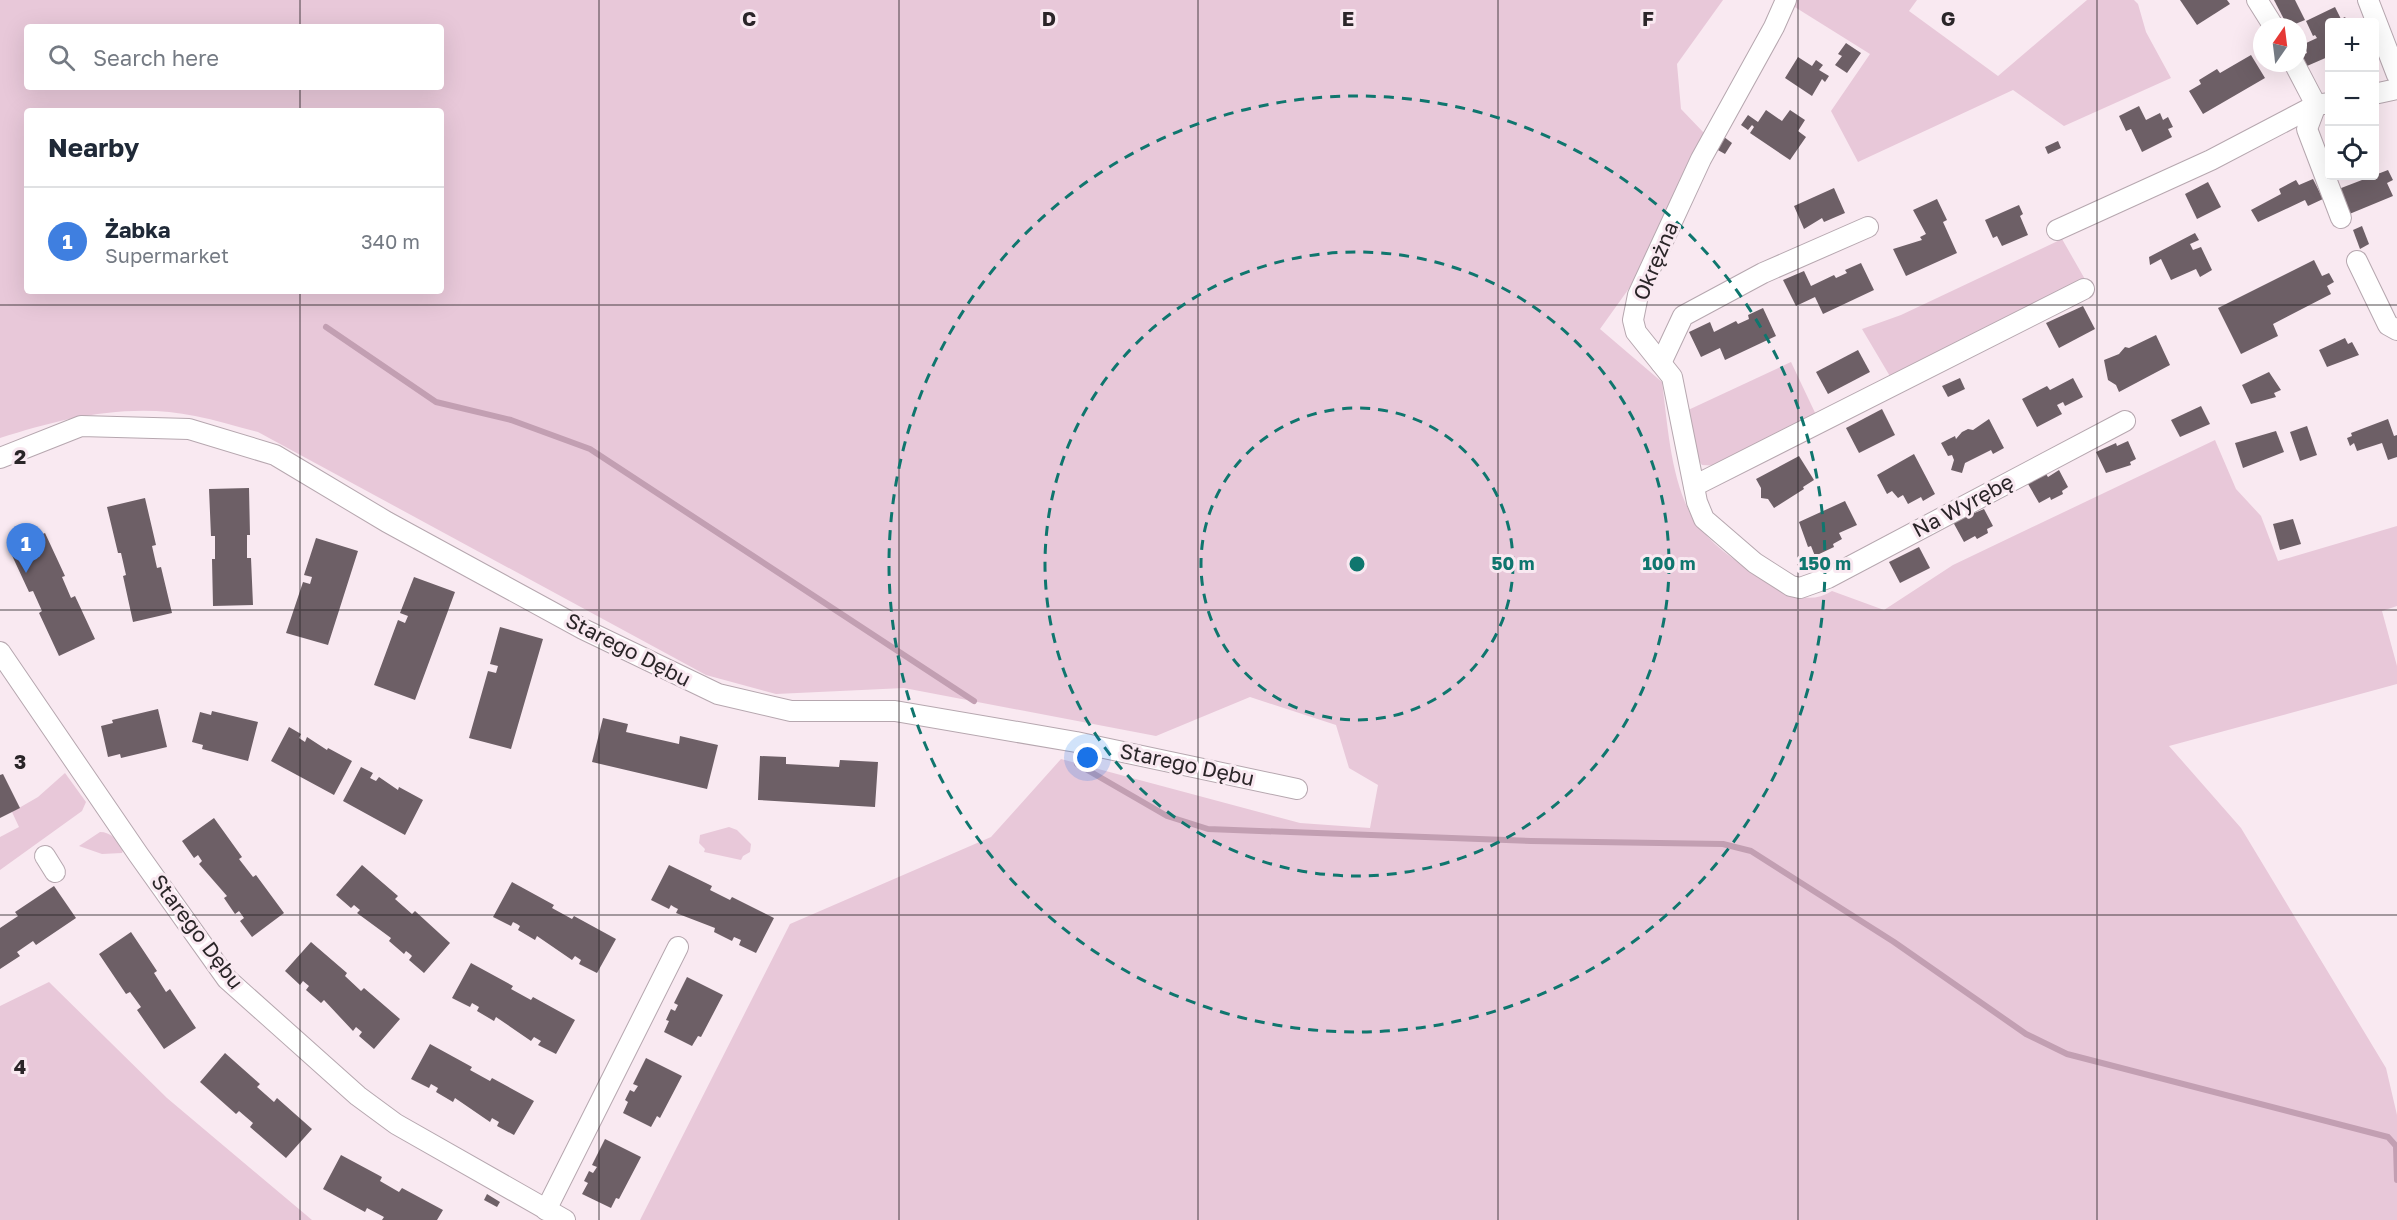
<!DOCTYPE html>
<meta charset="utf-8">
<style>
:root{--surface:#fff;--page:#f6f6f7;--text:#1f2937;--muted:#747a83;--line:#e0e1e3;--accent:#0f766e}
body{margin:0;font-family:"Golos Text",sans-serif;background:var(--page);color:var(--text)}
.controls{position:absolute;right:18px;top:18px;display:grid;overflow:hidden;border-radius:6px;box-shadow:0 6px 24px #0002}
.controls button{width:54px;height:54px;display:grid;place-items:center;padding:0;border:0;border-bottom:2px solid var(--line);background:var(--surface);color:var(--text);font:30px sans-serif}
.compass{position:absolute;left:2253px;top:18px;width:54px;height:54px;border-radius:50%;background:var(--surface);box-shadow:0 6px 24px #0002;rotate:14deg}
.you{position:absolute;left:1088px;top:758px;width:21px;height:21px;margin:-15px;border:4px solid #fff;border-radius:50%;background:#1a73e8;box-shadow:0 0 0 9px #1a73e833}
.badge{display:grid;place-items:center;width:39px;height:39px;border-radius:50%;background:var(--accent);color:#fff;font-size:20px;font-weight:700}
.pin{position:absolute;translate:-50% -50px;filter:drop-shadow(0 2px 3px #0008)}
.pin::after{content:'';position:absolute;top:32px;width:21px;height:18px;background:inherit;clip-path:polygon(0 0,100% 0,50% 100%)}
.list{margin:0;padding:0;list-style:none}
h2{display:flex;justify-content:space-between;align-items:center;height:78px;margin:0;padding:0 24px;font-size:26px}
h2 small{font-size:20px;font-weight:400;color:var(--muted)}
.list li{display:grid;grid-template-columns:39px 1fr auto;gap:18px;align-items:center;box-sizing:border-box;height:108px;padding:0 24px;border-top:2px solid var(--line)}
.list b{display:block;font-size:22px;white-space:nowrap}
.list p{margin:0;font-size:20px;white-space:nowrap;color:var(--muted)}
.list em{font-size:20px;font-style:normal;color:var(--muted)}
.icon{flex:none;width:33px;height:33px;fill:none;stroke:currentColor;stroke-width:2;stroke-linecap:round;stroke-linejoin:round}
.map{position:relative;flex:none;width:2397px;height:1220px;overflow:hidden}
.search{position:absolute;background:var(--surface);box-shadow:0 6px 24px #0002;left:24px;top:24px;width:420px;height:66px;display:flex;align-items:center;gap:15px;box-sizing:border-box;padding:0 21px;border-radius:6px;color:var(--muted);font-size:22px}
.panel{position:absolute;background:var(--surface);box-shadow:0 6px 24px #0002;left:24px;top:108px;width:420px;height:186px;border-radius:6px}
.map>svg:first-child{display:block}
.green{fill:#e8c8d9;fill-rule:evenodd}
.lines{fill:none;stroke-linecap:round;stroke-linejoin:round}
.stream{stroke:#c29fb2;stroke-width:6}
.building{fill:#6d5f66}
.minor-casing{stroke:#b6a7af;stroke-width:22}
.minor{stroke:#fff;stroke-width:20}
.grid{fill:none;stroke:#2a2528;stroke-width:1.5;stroke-opacity:0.55}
.ring{fill:none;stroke:#0f766e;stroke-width:3;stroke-dasharray:10 8}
.labels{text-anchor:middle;stroke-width:6;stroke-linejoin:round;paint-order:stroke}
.street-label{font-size:21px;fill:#2a2528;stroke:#f9e9f1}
.grid-label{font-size:20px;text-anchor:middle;font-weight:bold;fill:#2a2528;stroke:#f9e9f1;stroke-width:6;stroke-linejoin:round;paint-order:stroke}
.centre{fill:#0f766e;stroke:#f9e9f1;stroke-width:3}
.ring-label{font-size:18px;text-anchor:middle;font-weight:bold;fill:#0f766e;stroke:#f9e9f1;stroke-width:6;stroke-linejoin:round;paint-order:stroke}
</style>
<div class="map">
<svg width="2397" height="1220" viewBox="0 0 2397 1220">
<rect width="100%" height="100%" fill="#f9e9f1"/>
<!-- green -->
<g class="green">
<path d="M0,0H1723L1677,64L1681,109L1705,134L1630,287L1600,329L1662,382C1668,426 1671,492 1700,528C1718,551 1745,567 1769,582C1789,595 1810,605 1832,591L1884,610L1953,565L2215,440L2236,489L2261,516L2278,561L2397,526V606L2382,611L2397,666V684L2169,746L2241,828L2386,1068L2397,1115V1220H640L790,924L991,837L1061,759L1300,823L1370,828L1378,785L1349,768L1336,725L1250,697L1156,736L904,688L776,694L706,675L258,432C237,427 216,420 195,416C130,402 62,418 0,438ZM27,27H441V87H27ZM27,111H441V291H27Z"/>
<path d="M1773,0H1917L1909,11L1998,76L2087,0H2134L2138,4L2146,32L2171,78L2064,126L2013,90L1858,162L1831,111L1870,54L1790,4Z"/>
<path d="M2062,239L2086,281L1891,378L1862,329L1901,315Z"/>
<path d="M1791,362L1818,419L1721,466L1702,465L1696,457L1686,411Z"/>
<path d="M65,773L86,802L82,811L0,870V837L19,827L12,812L38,797Z"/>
<path d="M729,827L737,830L751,844L750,852L743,856L741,860L704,852L705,849L699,843L700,835Z"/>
<path d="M100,832C111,832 117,840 124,848L122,853L102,854L79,846Z"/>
<path d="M49,982L167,1098L312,1220H0V1006Z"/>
</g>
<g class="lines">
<!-- stream -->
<g class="stream">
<path d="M326,327L436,402L511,420L590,449L974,701"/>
<path d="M1077,764L1167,816L1208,829L1531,841L1723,844L1751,851L1894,942L2026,1034L2067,1054L2388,1137L2396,1146L2397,1180"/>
</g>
</g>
<!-- building -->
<g class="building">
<path d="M2180,0H2227L2230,4L2197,25Z"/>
<path d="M2274,0H2295L2305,20L2288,27Z"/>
<path d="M2335,7L2341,19L2345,17L2348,22H2330V56L2307,66L2302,55L2307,53L2304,44L2317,38L2315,35L2313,36L2306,21Z"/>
<path d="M1846,43L1861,53L1847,73L1835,65L1842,56L1838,54Z"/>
<path d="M2251,55L2265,78L2203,114L2189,91L2201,84L2199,80L2217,69L2220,73Z"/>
<path d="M1798,57L1812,66L1816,60L1823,65L1819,70L1829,76L1825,82L1822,79L1812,96L1785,78Z"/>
<path d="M2139,106L2146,120L2160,113L2163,120L2168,117L2173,127L2168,129L2172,137L2142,152L2131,129L2126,131L2119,116Z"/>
<path d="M1766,110L1782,121L1790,110L1805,120L1798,131L1806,137L1790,160L1750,133L1754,127L1752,125L1748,130L1741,125L1748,115L1758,122Z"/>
<path d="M1724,137L1732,143L1725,154L1716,149Z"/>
<path d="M2058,141L2061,148L2048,154L2045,147Z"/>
<path d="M2388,170L2393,180L2387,183L2393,196L2347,215L2336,190Z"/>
<path d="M2313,179L2323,199L2308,206L2305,200L2258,222L2251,210L2281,194L2279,189L2296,180L2299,185Z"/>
<path d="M2208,182L2221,207L2197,219L2185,194Z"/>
<path d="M1834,188L1845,213L1824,222L1822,218L1804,229L1794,206Z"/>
<path d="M1937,199L1947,220L1943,222L1957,253L1906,276L1893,249L1922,240L1920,237L1926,234L1913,210Z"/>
<path d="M2019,205L2023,214L2020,216L2028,235L2002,246L1997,236L1993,238L1985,220Z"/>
<path d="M2362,226L2369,244L2360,249L2353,230Z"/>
<path d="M2195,233L2199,240L2190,244L2193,250L2201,247L2212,270L2200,277L2196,269L2171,280L2161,259L2150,265L2149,257Z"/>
<path d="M2314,260L2322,276L2329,273L2334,282L2327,286L2331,294L2273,324L2278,336L2241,354L2218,308Z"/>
<path d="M1861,263L1874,290L1823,314L1815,297L1796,306L1783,280L1804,271L1811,286L1834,275L1836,278L1847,273L1845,270Z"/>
<path d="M2083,306L2095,329L2059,348L2046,323Z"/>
<path d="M1763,308L1776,336L1725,360L1720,348L1701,357L1689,332L1710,322L1714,332L1736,321L1738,324L1749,319L1748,315Z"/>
<path d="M2156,335L2170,365L2119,392L2116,385L2108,380L2104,360L2119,354L2125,347L2129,348Z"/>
<path d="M2345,338L2348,344L2352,342L2359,355L2327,367L2319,350Z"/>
<path d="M1858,350L1870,372L1828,394L1816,372Z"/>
<path d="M2269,372L2281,390L2274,393L2276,397L2251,404L2242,385Z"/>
<path d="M1960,378L1965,389L1948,397L1942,386Z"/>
<path d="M2073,378L2083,397L2065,406L2063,402L2057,405L2062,414L2037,427L2022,399L2047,386L2050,390Z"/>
<path d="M2201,406L2210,424L2180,437L2171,420Z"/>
<path d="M1882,409L1895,435L1859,453L1846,428Z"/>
<path d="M1989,419L2004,448L1993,454L1991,450L1965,463L1962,473L1951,470L1954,460L1952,455L1948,456L1941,443L1955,436L1956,439L1962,432L1968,429L1973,430Z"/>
<path d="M2388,419L2394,436L2397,435V457L2388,460L2382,443L2357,451L2354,443L2350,446L2347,438L2352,436L2351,433Z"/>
<path d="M2307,426L2317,455L2300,461L2290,432Z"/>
<path d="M2276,431L2284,452L2243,468L2235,443Z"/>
<path d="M2128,441L2136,459L2130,462L2131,465L2106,473L2096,452L2116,443L2117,446Z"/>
<path d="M1914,454L1935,494L1923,501L1921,497L1908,504L1903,495L1898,498L1892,491L1887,494L1877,475Z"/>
<path d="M1799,456L1814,480L1803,487L1804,489L1774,508L1768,499L1761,498V488L1756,479Z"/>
<path d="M2059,470L2068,487L2062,491L2063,494L2051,500L2050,497L2039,503L2028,484L2046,474L2048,477Z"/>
<path d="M249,488L250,535H247V558H251L253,605L213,606L212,559H215V536H211L209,489Z"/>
<path d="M145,498L156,545L152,546L157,568L161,567L172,613L133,622L123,576L126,575L121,553H118L107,507Z"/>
<path d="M1845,501L1857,525L1839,533L1842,539L1833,544L1834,547L1815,556L1811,546L1808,547L1799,522Z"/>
<path d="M1984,509L1993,526L1987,529L1988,533L1977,539L1975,536L1964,542L1953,522Z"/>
<path d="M2293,519L2301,544L2280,550L2273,524Z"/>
<path d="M45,533L65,576L62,577L71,598L75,596L95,639L59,656L39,613L42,611L33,591L29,592L9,549Z"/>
<path d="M316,538L358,551L328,645L286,633L303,582L310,584L312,577L304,575Z"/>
<path d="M1919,547L1930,568L1900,583L1889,562Z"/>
<path d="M414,577L455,592L415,700L374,685L398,620L405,623L408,616L400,613Z"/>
<path d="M500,627L543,639L511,749L469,738L488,671L496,673L498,666L490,664Z"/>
<path d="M158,709L167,747L121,758L120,754L108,757L101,726L113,723L112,720Z"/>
<path d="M212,711L258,722L248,761L202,749L203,745L192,742L200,712L211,715Z"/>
<path d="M603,718L628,724L626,732L679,744L680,736L718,745L707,789L592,762Z"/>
<path d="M289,727L301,734L299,738L305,742L307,737L327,750L328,748L352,761L334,795L271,761Z"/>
<path d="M760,756L786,757V764L839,767L840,760L878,762L875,807L758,800Z"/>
<path d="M361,767L373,773L370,778L376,781L379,777L398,790L399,787L423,800L405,835L343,801Z"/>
<path d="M3,774L20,808L0,818V775Z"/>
<path d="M214,818L242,857L239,859L253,877L256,875L284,913L252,937L240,921L244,918L239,911L235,914L224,898L227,896L199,864L202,861L198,855L194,858L182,841Z"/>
<path d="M362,865L398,896L395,899L412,914L415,911L450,943L424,973L409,960L412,956L410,954L406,951L404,954L389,941L391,938L357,913L360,910L354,905L351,908L336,895Z"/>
<path d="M669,865L712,886L710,890L730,900L732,897L774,918L756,953L739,945L741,940L734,937L732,941L714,932L715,928L676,913L678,909L674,907L671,905L669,909L651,900Z"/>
<path d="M512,882L554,905L552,908L572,919L574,916L616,939L597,973L579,964L581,960L575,956L572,960L537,936L535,940L518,930L520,926L517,924L513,922L511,926L493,917Z"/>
<path d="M54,886L76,918L36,945L33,941L17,952L20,956L0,969V928L18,916L15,912Z"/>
<path d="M131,932L157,971L154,973L166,992L170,989L196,1028L164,1049L137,1010L141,1007L130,992L126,994L99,954Z"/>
<path d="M311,942L347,973L345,976L361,991L364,988L400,1019L374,1049L359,1036L362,1032L356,1027L353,1031L324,1000L321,1003L306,990L309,986L303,981L300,985L285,971Z"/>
<path d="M471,963L513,986L511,989L531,1000L533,997L575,1020L556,1054L538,1045L541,1041L534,1037L531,1041L496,1017L494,1021L477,1011L479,1007L472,1003L470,1007L452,998Z"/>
<path d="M687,977L723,995L701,1037L698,1036L692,1046L664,1032L669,1021L666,1020L671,1009L675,1011L678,1005L674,1003Z"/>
<path d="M430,1044L472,1067L470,1070L490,1081L492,1078L534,1101L514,1135L497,1126L499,1122L492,1118L490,1122L455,1098L453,1102L436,1092L438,1088L431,1084L429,1088L411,1079Z"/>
<path d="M225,1053L260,1084L257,1087L274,1102L277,1098L312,1129L286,1158L250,1127L253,1123L239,1111L236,1114L200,1082Z"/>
<path d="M646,1058L682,1076L660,1118L657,1116L651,1127L623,1113L628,1102L625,1100L630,1090L634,1092L638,1086L633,1084Z"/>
<path d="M605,1139L641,1157L619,1199L616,1198L611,1208L582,1194L588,1183L584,1181L589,1171L593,1173L597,1167L592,1165Z"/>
<path d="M341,1155L382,1177L380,1181L399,1192L402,1188L443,1210L437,1220H382L384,1217L367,1208L365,1212L323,1189Z"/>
<path d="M487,1194L500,1202L497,1207L484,1200Z"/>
</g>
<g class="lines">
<defs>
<g id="minor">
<path d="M1786,0L1774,27L1701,159L1638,295L1633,320L1636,332L1672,377L1697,502L1704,519L1755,563L1791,586L1800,588L1828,578L2125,421"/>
<path d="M2257,0L2274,27"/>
<path d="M2368,0L2397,75"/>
<path d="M2294,63L2316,105L2330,103"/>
<path d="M2374,94L2397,89"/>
<path d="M2316,105L2307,129L2341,218"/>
<path d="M2057,230L2211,160L2316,105"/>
<path d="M2357,261L2388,325L2397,330"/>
<path d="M1661,363L1683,316L1763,273L1868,227"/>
<path d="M0,458L81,426L189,429L275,455L387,522L583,629L718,694L791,711H895L1076,742L1297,789"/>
<path d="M1694,486L2084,289"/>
<path d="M0,652L138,854L227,979L358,1096L396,1124L565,1220"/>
<path d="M45,856L55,872"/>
<path d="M546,1210L678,947"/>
</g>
</defs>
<!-- minor casing -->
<use href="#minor" class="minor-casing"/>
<!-- minor -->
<use href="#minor" class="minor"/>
</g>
<!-- grid -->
<path class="grid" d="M300,0V27M599,0V1220M899,0V1220M1198,0V1220M1498,0V1220M1798,0V1220M2097,0V1220M300,87V111M300,291V1220M0,305H2397M0,610H2397M0,915H2397"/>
<!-- distance rings -->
<g class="ring">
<circle cx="1357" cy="564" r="156"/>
<circle cx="1357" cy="564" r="312"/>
<circle cx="1357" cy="564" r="468"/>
</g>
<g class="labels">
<!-- street labels -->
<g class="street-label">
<text transform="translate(1656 261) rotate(-67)" y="7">Okrężna</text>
<text transform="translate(1963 506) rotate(-28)" y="7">Na Wyrębę</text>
<text transform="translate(628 650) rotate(27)" y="7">Starego Dębu</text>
<text transform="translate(1187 765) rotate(12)" y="7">Starego Dębu</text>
<text transform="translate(197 932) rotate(53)" y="7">Starego Dębu</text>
</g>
</g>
<g class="grid-label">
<text x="749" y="26">C</text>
<text x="1049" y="26">D</text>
<text x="1348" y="26">E</text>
<text x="1648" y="26">F</text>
<text x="1948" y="26">G</text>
<text x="20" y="464">2</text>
<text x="20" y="769">3</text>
<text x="20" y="1074">4</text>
</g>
<circle cx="1357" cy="564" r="9" class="centre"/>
<g class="ring-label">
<text x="1513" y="570">50 m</text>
<text x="1669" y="570">100 m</text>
<text x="1825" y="570">150 m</text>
</g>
</svg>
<div class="controls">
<button>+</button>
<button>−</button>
<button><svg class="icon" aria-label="locate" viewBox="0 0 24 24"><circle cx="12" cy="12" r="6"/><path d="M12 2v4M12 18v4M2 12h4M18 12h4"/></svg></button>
</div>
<svg class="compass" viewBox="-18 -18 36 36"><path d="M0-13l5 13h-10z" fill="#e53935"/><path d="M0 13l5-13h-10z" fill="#747a83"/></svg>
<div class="you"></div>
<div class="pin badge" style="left:26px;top:573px;background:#3f7fe0">1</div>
<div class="search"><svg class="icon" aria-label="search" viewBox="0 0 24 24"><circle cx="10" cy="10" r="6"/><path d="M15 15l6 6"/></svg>Search here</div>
<section class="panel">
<h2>Nearby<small></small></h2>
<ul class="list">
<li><span class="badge" style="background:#3f7fe0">1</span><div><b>Żabka</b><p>Supermarket</p></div><em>340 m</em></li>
</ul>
</section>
</div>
